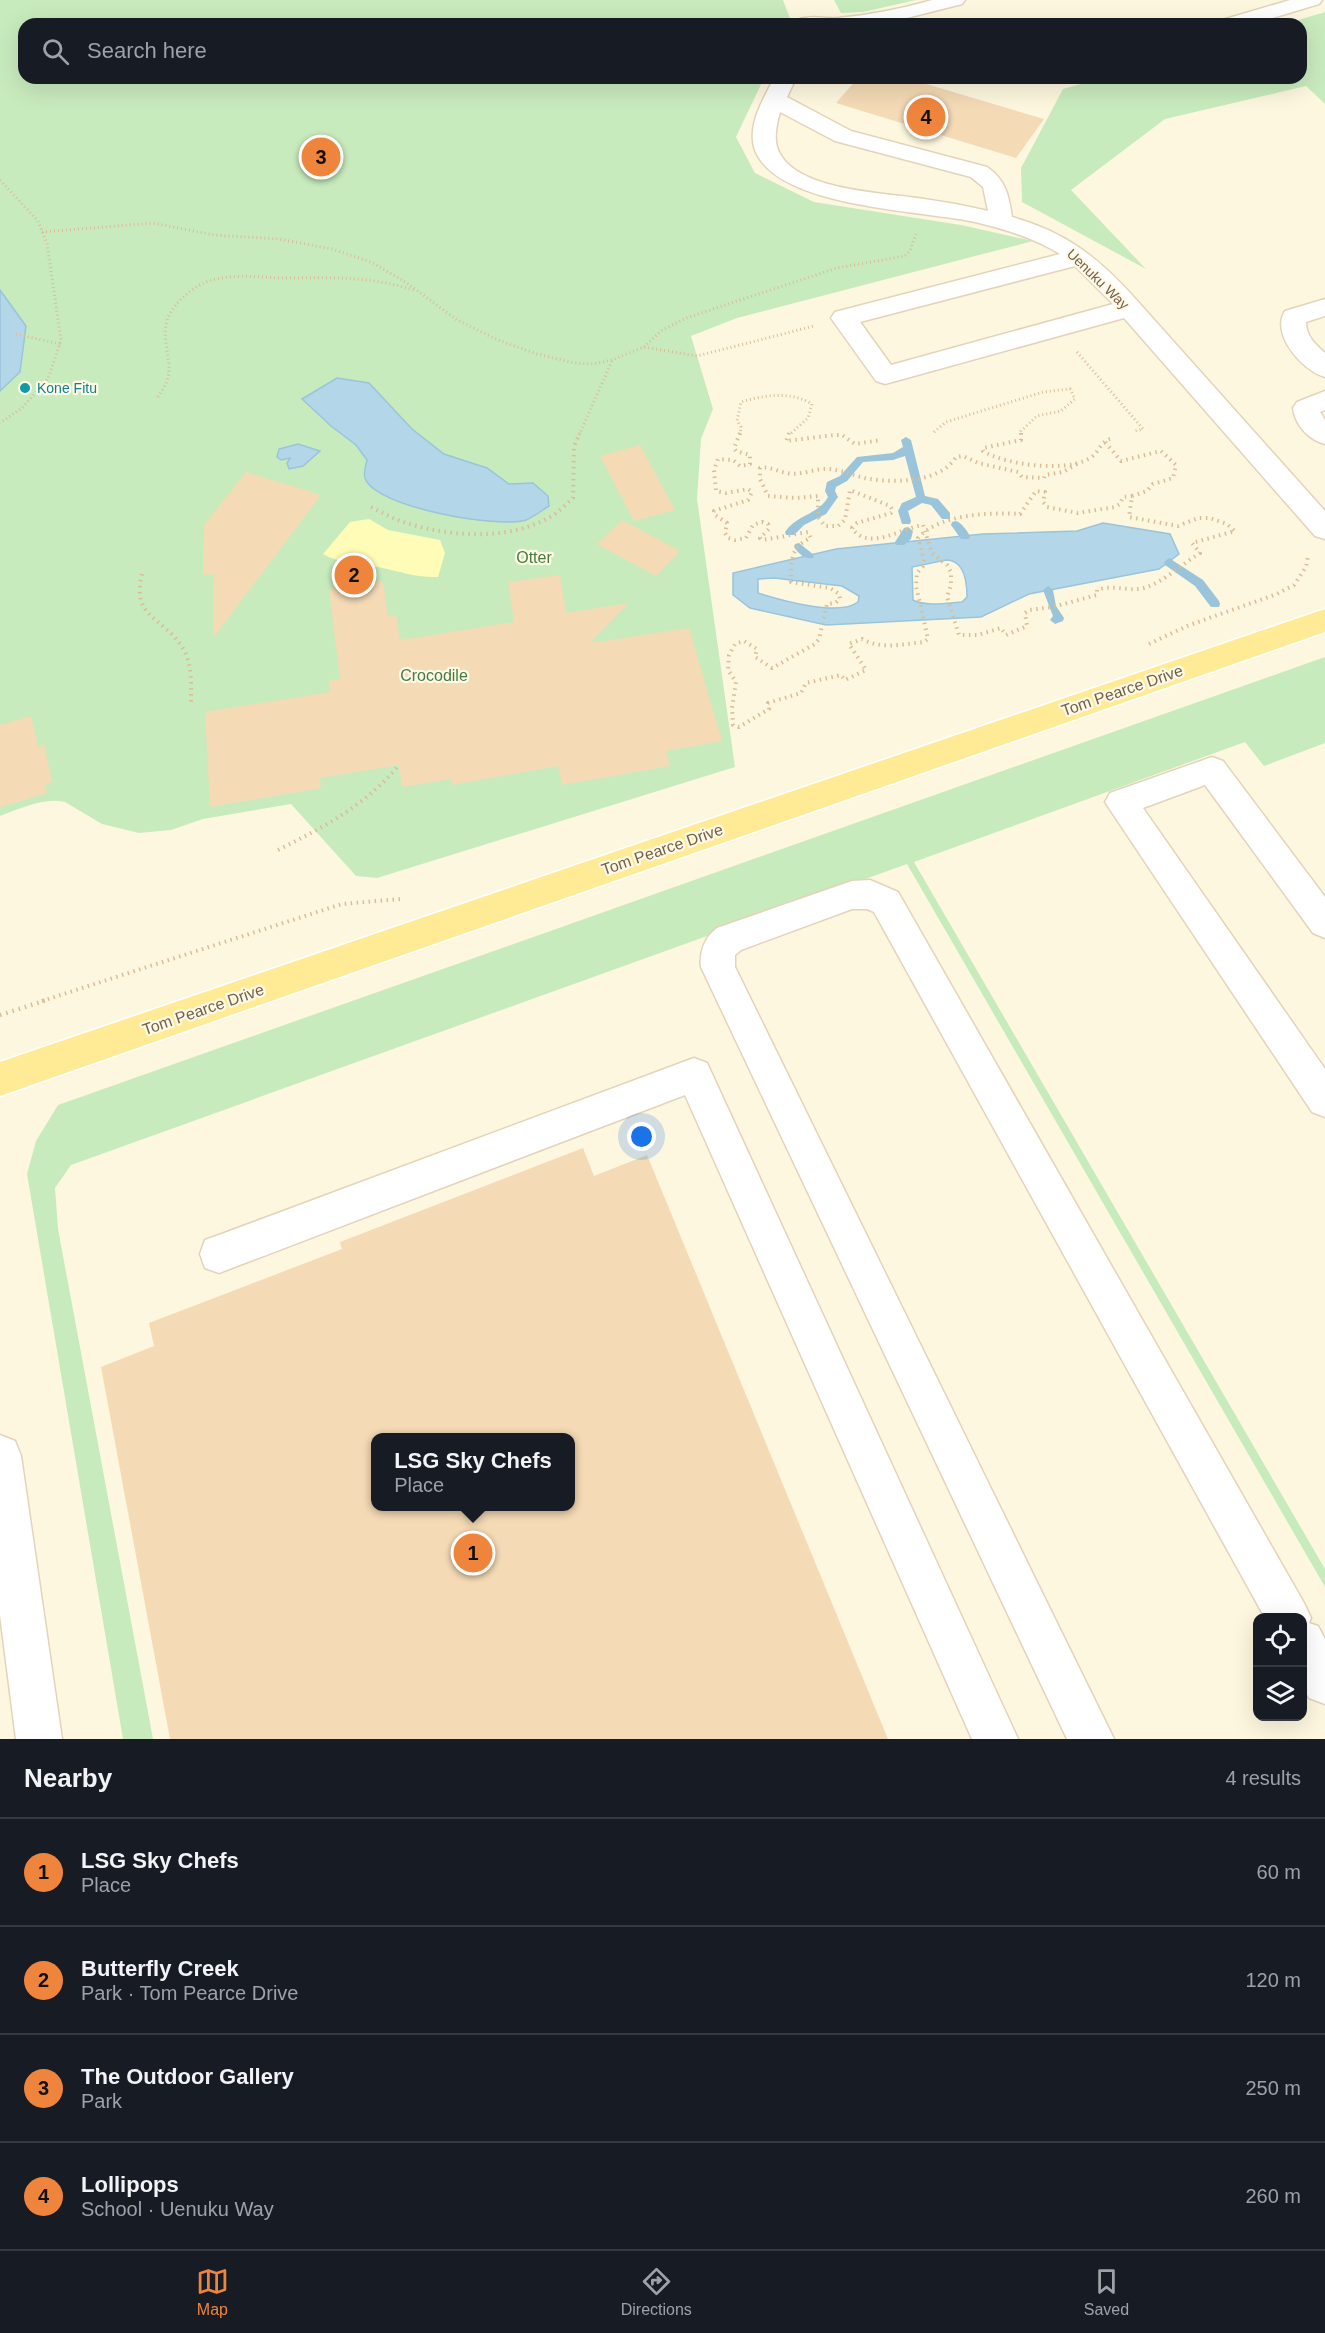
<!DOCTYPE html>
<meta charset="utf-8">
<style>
:root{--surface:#171b24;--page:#20242c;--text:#f1f3f6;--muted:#9ea1a6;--line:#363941;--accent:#ef843c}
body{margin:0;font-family:Helvetica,sans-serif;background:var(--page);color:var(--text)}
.controls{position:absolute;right:18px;bottom:18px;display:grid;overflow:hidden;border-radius:12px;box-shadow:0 6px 24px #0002}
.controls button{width:54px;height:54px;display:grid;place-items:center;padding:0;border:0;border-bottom:2px solid var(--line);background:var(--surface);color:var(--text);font:30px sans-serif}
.you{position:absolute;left:642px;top:1137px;width:21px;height:21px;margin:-15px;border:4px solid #fff;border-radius:50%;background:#1a73e8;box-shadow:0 0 0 9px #1a73e833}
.badge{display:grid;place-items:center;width:39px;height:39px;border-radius:50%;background:var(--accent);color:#111;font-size:20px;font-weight:700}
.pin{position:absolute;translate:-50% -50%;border:3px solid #fff;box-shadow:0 2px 6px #0006}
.popup{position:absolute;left:371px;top:1433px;width:204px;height:78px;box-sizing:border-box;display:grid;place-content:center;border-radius:12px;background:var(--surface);filter:drop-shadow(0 2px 4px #0005);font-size:20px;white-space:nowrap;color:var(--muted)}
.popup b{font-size:22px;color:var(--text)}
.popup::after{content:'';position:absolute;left:50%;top:100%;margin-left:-12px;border:12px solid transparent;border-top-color:var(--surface)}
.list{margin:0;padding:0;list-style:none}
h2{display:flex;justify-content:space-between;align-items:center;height:78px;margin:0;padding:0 24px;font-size:26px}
h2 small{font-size:20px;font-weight:400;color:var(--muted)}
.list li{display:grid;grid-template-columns:39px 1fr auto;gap:18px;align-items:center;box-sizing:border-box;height:108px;padding:0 24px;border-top:2px solid var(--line)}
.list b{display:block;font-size:22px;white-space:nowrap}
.list p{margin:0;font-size:20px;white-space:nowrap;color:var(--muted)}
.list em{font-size:20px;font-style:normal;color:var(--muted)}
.icon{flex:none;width:33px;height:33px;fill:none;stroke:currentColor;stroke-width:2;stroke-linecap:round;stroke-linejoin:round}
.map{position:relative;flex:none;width:1325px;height:1739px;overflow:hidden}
.search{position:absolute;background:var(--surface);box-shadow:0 6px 24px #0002;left:18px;right:18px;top:18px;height:66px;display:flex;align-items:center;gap:15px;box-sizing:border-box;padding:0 21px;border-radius:18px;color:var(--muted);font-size:22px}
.sheet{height:510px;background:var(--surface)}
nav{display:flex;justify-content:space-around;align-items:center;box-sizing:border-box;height:84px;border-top:2px solid var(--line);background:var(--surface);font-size:16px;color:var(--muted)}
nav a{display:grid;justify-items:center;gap:3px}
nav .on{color:var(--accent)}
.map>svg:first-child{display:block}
.green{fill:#c8ebbd}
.sand{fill:#fffcb8}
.water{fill:#b3d7e8;stroke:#99c4da;stroke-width:1.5;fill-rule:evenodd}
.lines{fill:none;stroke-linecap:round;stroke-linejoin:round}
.stream{fill:#99c4da;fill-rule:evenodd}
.building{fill:#f4dab5;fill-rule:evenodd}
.minor-casing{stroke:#e2d4bb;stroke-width:3}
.major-casing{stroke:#fff;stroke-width:3}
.path-far2{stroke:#d9bd99;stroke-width:3;stroke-dasharray:1 3;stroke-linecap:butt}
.path-far1{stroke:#d9bd99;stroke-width:4;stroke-dasharray:1.5 4.5;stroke-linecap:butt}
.path{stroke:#d9bd99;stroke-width:4.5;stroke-dasharray:1.5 5;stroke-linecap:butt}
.minor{fill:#fff;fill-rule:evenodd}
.major{fill:#ffea95;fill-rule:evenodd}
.culture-dot{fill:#0f9aa8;stroke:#fffae7;stroke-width:2}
.labels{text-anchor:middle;stroke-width:4.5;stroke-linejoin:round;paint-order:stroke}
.far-street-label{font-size:14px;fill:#755f46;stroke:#fffae7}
.far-culture-label{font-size:14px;fill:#0d838f;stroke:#fffae7;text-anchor:start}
.park-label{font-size:16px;fill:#447c3d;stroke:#fffae7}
.street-label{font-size:16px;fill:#755f46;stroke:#fffae7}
</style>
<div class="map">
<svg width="1325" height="1739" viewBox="0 0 1325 1739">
<rect width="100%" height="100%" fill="#fef7df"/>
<!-- green -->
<g class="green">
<path d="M0,0H783L791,21L790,24H24V78H764L736,137L755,173L814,202L961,225L1033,241L737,318L691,336L713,409L701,439L697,499L735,767L377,878L356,876L291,804L203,819L171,830L139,833L102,824L65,802C44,797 20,809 0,816Z"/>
<path d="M834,0H916L863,12L841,13Z"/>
<path d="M1325,12V104L1306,86L1165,119L1071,190L1146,269L1022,202L1021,168L1063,89L1102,78H1301V24H1285Z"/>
<path d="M1325,657V743L1264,766L1245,742L914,862L1325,1569V1587L907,864L71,1165L55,1188L58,1229L153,1739H123L27,1174L36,1141L58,1105Z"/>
</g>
<!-- sand -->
<path class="sand" d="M369,519L388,530L440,540L445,553L438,577C416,578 399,571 378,567C359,563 340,564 323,554L350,522Z"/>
<!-- water -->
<g class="water">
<path d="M0,290L26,326L20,372L0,391Z"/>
<path d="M337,378L369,383L412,429L444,454L487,468L509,484L533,483L548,496L549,506C542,510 534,517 526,520C499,529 374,507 365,478C363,473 366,465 367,460L356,445L331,426L302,399Z"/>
<path d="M298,444L320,451L303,466L289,469L287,463L290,458L281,460L277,457L279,449Z"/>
<path d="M1103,523L1170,534L1179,554L1159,569L1029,594L981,617L826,625L750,608L733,595V573L836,549L983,534L1077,531ZM946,560C964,560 967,582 967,597L962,602C948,603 926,607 913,600L912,567ZM774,578L842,586L859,596L858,602C838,617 780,600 758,593V579Z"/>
</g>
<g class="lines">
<!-- stream -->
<g class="stream">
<path d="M906,437L911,440L925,496L938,499L950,513V519H942L931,505L922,503L908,511L911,521L910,524H902L898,511L902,503L916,497L905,456L893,460L863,462L847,481L836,487L835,491L838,497L826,514L804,525L794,535H786L785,532C796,515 818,515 828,497L825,491L827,482L840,476L857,457L893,453L903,447L901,440Z"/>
<path d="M956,521C962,523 967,531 970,536L969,539H961L951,525L952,522Z"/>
<path d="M908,527L913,531L911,539L904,545H896L895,542C898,537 901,533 904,528Z"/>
<path d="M799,543L814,555L813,558C805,560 798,553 794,547L795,544Z"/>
<path d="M1169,558L1203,580L1219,601L1220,604L1219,607H1211L1195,586L1165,565L1164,562Z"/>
<path d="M1048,586L1053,590L1056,606L1064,618L1063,621L1055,624L1050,620L1053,616L1043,590Z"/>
</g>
</g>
<!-- building -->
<g class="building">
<path d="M858,78H906L1044,119L1016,158L836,103Z"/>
<path d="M640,445L675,510L634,521L600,456Z"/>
<path d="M246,472L321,495L213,638L214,574L203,575L204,525Z"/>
<path d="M622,520L680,551L656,576L597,544Z"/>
<path d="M560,575L566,613L629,603L590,643L689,628L722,741L666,751L670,766L562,785L558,766L452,785L451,779L402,787L399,765L320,778L321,788L210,807L205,712L330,692L329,680L340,679L329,589L383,581L388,616L396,615L400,640L514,622L508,582Z"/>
<path d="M31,716L38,747L44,744L52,782L45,784L47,793L0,807V725Z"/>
<path d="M583,1148L594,1176L647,1155L888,1739H170L101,1367L154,1346L149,1323L342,1249L340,1242ZM375,1437H570V1506H375Z"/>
</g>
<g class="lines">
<defs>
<g id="minor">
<path d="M932,0H965L962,4L883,24L797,23L800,19C812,15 825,19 838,18C870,15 901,9 932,0Z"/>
<path d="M1290,0H1322L1319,4L1252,24H1219L1222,20Z"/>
<path d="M774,78H796L787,97L851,131L987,167C1006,180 1009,196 1012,217C1065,232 1095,255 1132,295L1325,511V539L1315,536L1124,318L885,384L876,381L831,318L835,312L1060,254C1034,238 1005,229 975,222C921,210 772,208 754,147C748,123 764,98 774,78ZM780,112L835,141L971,177L983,187L988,211C967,206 946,202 924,199C886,193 805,191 782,157C772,143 776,127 780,112ZM1075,266L1113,304L891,365L860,322Z"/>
<path d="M1325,299V316L1306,322C1306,336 1315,344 1325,353V377C1303,371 1270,334 1285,311Z"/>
<path d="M1325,391V410L1320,412L1325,420V444C1309,440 1295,425 1293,408L1297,402Z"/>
<path d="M1212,757L1223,761L1325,897V938L1313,933L1205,785L1143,808L1325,1069V1117L1312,1112L1105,802L1110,793Z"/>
<path d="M870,880L898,892L1304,1603L1311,1618L1309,1623L1318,1626L1325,1639V1704L1309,1698L1302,1686V1618H1265L874,912L867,909H852L741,950L735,955V967L1114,1739H1067L701,967C699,952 705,937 717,928L852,881Z"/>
<path d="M694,1058L707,1063L1018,1739H972L685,1095L219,1273L205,1268L200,1254L205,1240L219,1235Z"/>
<path d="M0,1435L15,1441L21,1456L62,1739H16L0,1615Z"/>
</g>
<path id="major" d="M1325,609V632L0,1096V1062Z"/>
</defs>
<!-- minor casing -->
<use href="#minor" class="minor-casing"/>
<!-- major casing -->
<use href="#major" class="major-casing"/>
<!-- path-far2 -->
<g class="path-far2">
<path d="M0,180L38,221L47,244L61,340L48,379L22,408L0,423"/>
<path d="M42,232L153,223L214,235L279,239L332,249L371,262L407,283L457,320L498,340L537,354L574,363L593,364L612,360L644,347L697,356L814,326"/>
<path d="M16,334L60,344"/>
<path d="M644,347L661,331L686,318L837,268L905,256L910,251L916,234"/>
<path d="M1077,352L1143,429L1135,431"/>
<path d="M158,397C163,389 168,382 169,372C170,355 161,334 168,318C174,302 196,284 212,280C234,274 258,277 280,278C328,278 370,275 416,291"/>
<path d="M934,432L946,422L1043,392L1070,389L1075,399L1061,411L1037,416L1021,431V435"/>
<path d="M579,435L612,361"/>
<path d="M740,435L741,427L737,421L741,402C764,395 791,391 812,404L808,418L789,435"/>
</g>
<!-- path-far1 -->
<g class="path-far1">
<path d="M740,433L734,448L736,451L750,455V464L740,466L733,460L718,459L714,470L716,491L726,493L748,489L752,492L748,500L714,511L715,515L727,523L725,533L728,538L735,540L746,538L753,525L762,522L768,524L769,529L760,538L762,540L808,532L811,538C790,547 791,561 791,582L830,588L839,594L840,599L835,603L827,604L819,639L815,644L772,668L755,657L757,649L744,641L735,644L729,655L728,670L736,682L732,708L733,725L739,727L769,709L768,703L801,693L806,683L841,675L845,680L866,670L849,644L862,639C882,650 903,644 924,642L928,639L916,586L917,573L923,566L924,560L918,538C939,514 991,512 1020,514L1036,491L1045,492L1043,502L1047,507L1078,513L1115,507L1120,504L1123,497L1132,496"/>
<path d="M789,433L786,441L834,435H842L855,444L881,440"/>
<path d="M1021,433V440L983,448V451C1006,465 1066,473 1090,458C1099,453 1100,442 1110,439"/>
<path d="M1077,464L1063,472L1045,475L1044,478L1022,477L1018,472L978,463L963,456L956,457C941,482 897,483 870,479C856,477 843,470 829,469C815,468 801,476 787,473C778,472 770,466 760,468V479L768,496L796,498L818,496V517L825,526H838L845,520L850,490L890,506L893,510L891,513L857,523L852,528C868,552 901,528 923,525L932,553L947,565L951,572V585L947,597L959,635H978L1001,628L1006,635L1027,626L1025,613L1029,610L1053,607L1097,595V590C1113,584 1128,592 1144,588C1164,582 1182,564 1200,553L1192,543L1235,531L1227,524L1210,518H1198L1178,526L1129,517L1132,496L1147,491L1153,484L1173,478L1176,465L1161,451L1121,461L1104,441"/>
<path d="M371,507C381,512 390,517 400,521C447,537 508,542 552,516C560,511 566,504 573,498L574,446L580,433"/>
<path d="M142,574C131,618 163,617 182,647C193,664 191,684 191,703"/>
<path d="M1149,644L1187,626L1277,594L1294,585L1306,567L1308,556"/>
<path d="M278,850C324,827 366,805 399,765"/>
<path d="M42,1001L342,904L401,899"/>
</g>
<!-- path -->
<path class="path" d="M0,1015L47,1000"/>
<!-- minor -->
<use href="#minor" class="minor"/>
<!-- major -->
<use href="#major" class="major"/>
</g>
<!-- markers -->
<circle class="culture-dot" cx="25" cy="388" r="6"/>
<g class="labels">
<!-- far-street labels -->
<g class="far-street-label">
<text transform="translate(1098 279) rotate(44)" y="5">Uenuku Way</text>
</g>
<!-- far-culture labels -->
<g class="far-culture-label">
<text x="37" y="393">Kone Fitu</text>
</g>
<!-- park labels -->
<g class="park-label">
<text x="534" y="563">Otter</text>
<text x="434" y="681">Crocodile</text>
</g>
<!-- street labels -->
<g class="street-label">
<text transform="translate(1122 690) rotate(-19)" y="6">Tom Pearce Drive</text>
<text transform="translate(662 849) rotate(-19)" y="6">Tom Pearce Drive</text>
<text transform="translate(203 1009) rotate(-19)" y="6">Tom Pearce Drive</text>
</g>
</g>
</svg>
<div class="controls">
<button><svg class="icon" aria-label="locate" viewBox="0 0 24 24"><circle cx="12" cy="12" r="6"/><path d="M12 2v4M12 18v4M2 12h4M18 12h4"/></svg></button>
<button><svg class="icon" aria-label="layers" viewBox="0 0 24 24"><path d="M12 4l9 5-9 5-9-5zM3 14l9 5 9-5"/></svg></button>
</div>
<div class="you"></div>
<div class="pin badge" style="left:473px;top:1553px">1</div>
<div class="popup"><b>LSG Sky Chefs</b>Place</div>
<div class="pin badge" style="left:354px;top:575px">2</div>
<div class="pin badge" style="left:321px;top:157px">3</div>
<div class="pin badge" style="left:926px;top:117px">4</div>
<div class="search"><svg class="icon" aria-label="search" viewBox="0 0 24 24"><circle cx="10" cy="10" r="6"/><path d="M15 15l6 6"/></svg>Search here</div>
</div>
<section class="sheet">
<h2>Nearby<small>4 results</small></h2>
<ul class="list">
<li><span class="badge">1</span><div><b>LSG Sky Chefs</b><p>Place</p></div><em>60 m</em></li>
<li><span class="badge">2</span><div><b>Butterfly Creek</b><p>Park · Tom Pearce Drive</p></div><em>120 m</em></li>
<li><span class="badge">3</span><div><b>The Outdoor Gallery</b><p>Park</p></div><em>250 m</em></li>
<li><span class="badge">4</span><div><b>Lollipops</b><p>School · Uenuku Way</p></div><em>260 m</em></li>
</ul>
</section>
<nav>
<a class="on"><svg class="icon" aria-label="map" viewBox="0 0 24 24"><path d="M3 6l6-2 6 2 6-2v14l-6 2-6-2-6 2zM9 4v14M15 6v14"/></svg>Map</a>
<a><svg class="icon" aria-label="directions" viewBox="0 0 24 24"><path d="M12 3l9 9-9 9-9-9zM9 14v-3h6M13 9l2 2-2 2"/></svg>Directions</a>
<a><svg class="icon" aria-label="saved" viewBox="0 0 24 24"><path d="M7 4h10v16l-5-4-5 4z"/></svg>Saved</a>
</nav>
